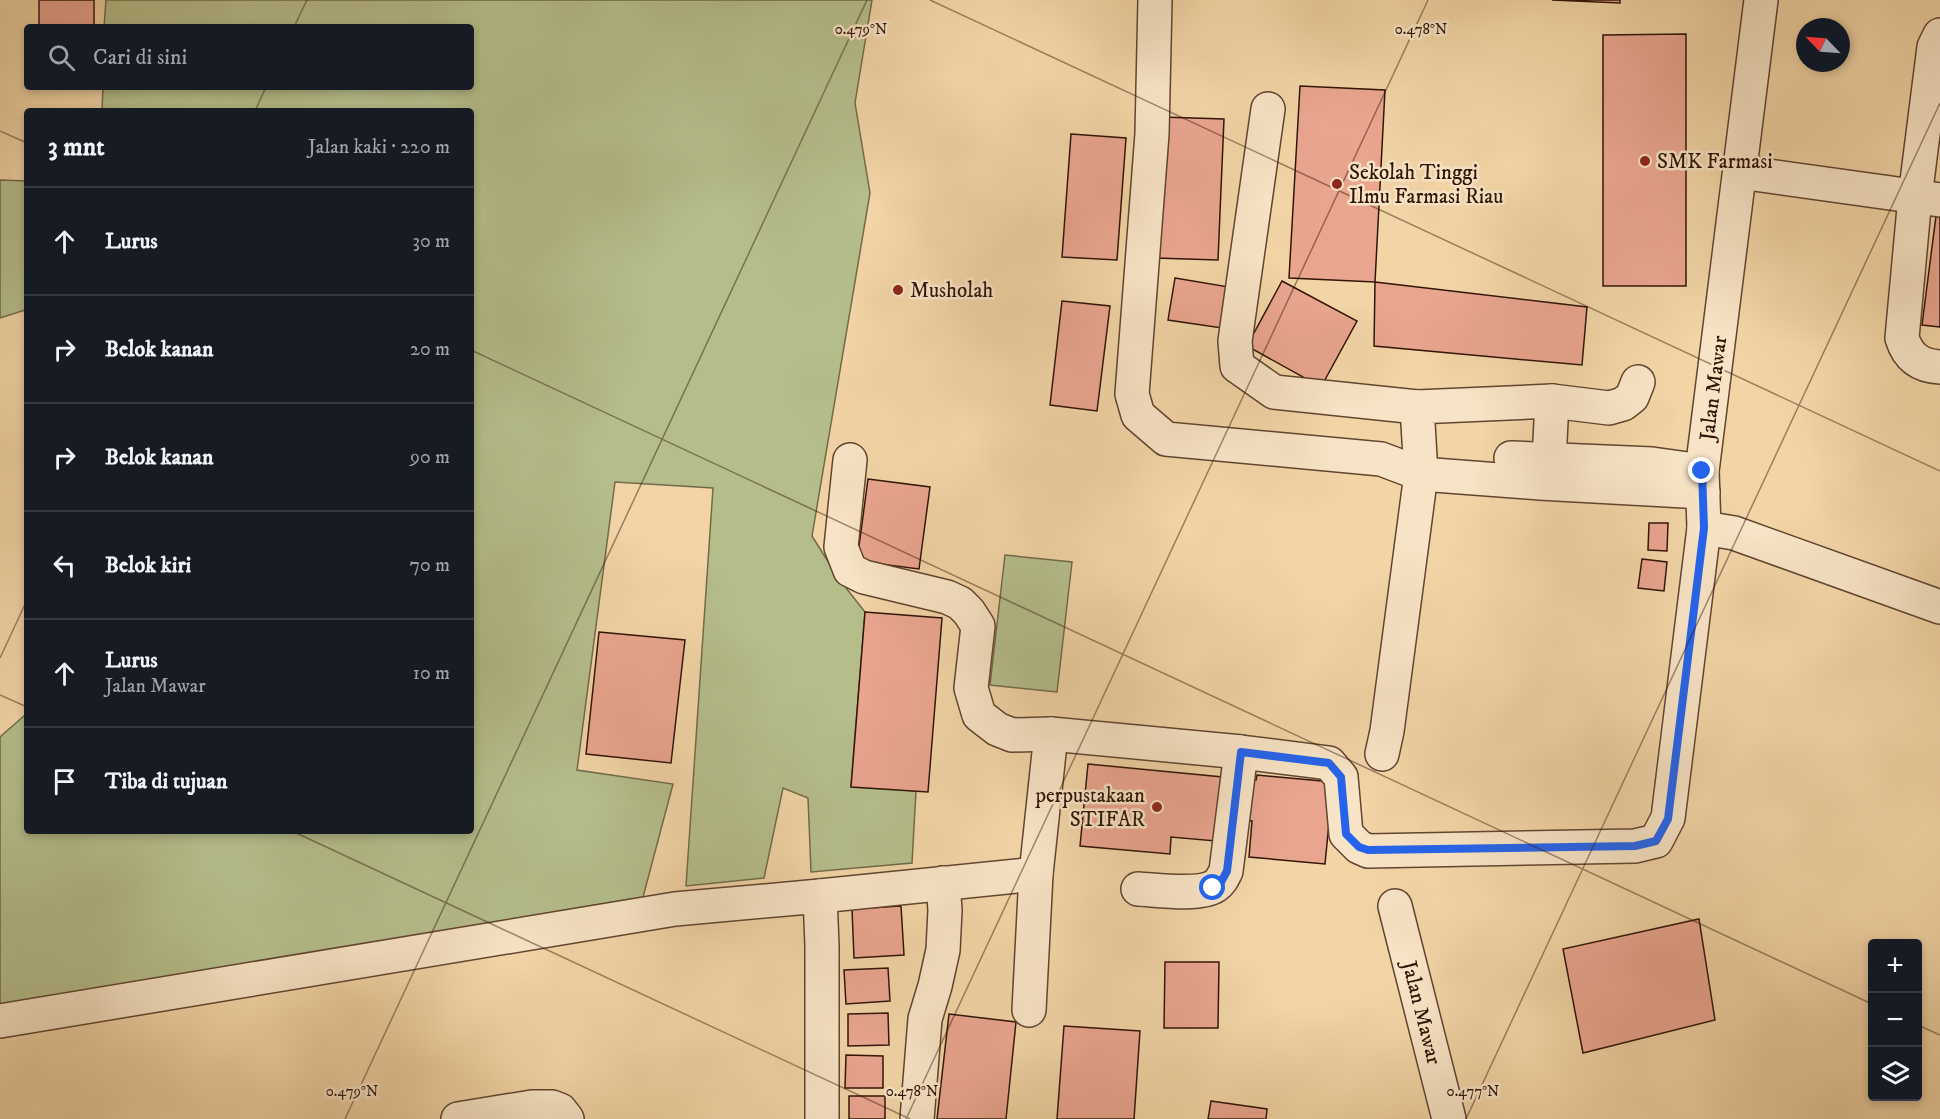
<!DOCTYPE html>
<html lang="id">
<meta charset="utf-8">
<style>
:root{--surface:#171b24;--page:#20242c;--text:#f1f3f6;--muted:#9ea1a6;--line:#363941}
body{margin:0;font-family:"IM FELL DW Pica",serif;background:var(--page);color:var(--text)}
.controls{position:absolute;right:18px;bottom:18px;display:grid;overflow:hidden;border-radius:6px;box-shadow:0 3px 9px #0003}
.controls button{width:54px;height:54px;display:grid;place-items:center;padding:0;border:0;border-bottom:2px solid var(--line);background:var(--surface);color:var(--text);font:30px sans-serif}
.compass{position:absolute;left:1796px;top:18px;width:54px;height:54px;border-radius:50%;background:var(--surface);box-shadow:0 3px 9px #0003;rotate:295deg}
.stop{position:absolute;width:18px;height:18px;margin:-14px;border:4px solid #2563eb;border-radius:50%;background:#fff}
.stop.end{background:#2563eb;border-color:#fff;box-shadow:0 2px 6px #0008}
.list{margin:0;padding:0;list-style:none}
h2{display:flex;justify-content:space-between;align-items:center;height:78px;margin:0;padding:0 24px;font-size:26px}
h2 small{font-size:20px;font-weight:400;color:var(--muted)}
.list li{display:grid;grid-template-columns:39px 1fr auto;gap:18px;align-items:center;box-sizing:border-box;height:108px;padding:0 24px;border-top:2px solid var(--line)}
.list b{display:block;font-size:22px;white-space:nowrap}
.list p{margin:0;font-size:20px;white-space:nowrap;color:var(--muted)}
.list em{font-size:20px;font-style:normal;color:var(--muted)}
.icon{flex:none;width:33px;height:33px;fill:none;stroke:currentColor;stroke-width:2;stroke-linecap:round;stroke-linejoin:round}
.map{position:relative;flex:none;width:1940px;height:1119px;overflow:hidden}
.search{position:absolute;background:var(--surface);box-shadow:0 3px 9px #0003;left:24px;top:24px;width:450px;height:66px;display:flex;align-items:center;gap:15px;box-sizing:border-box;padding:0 21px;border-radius:6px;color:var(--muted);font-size:22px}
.panel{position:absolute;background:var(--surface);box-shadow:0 3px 9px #0003;left:24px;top:108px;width:450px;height:726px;border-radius:6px}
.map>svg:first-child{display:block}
.green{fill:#b5be8b;stroke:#726a4a;stroke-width:1.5}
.building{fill:#eaa58f;stroke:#301509;stroke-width:1.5}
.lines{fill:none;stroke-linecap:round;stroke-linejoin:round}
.minor-casing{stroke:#604530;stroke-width:36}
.minor{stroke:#f7e3c5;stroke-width:33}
.route{stroke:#2563eb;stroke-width:8}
.ticks{fill:none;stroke:#301509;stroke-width:1.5;stroke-opacity:0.45}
.poi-dot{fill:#8f2418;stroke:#f7e3c5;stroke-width:2}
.labels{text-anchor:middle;stroke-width:5;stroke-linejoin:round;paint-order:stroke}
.poi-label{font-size:21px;fill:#301509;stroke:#f7e3c5;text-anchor:start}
.street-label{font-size:21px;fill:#301509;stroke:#f7e3c5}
.ticks-label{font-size:15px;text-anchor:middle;fill:#301509;stroke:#f7e3c5;stroke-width:5;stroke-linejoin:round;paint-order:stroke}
</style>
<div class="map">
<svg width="1940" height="1119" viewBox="0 0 1940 1119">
<rect width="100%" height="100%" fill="#f2d4a6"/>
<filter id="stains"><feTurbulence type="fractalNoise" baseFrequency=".00333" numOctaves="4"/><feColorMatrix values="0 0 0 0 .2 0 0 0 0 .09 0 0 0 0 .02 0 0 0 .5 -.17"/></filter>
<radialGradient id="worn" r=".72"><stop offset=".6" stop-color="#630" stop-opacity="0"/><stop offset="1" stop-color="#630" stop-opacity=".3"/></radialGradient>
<!-- green -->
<g class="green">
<path d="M106,0H872L855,103L870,193L812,536L839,579L865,612L851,786L916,791L912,863L811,872L808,798L783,788L764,878L686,886L713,488L615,482L577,770L673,784L643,897L0,1006V737L25,715V310L0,318V180L27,181V831H471V111H102L103,87H471V27H104Z"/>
<path d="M1005,555L1072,562L1057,692L990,685Z"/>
</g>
<!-- building -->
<g class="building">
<rect x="39" y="0" width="55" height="27"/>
<path d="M1552,0H1620V3Z"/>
<path d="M1686,34V286H1603V35Z"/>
<path d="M1300,86L1385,90L1375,282L1289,278Z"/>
<path d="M1161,117L1224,119L1218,260L1155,258Z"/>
<path d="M1071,134L1126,138L1117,260L1062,257Z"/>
<path d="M1936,216L1940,217V327L1922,325Z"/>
<path d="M1175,278L1229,287L1222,328L1168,320Z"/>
<path d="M1282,281L1357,321L1321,387L1247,346Z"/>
<path d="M1375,282L1587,307L1582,365L1374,346Z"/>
<path d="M1062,301L1110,306L1097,411L1050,405Z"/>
<path d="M868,479L930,487L919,569L857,561Z"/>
<path d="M1649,523H1668L1667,551L1648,550Z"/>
<path d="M1642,559L1667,562L1664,591L1638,588Z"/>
<path d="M865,612L942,618L928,792L851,787Z"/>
<path d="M599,632L685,640L671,763L586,754Z"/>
<path d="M1088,764L1233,778L1227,842L1171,837L1170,854L1080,846Z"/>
<path d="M1257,775L1333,782L1325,864L1249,857L1252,821L1243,820L1247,779L1256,780Z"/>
<path d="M901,906L904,955L854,958L852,909Z"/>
<path d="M1699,919L1715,1020L1583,1053L1563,949Z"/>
<path d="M1165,962H1219L1218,1028H1164Z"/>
<path d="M888,968L890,1001L846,1004L844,970Z"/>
<path d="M888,1013L889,1045L848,1046V1014Z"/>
<path d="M949,1014L1016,1022L1006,1119H937Z"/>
<path d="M1064,1026L1140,1031L1134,1119H1057Z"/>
<path d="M846,1055L883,1056V1088H845Z"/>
<rect x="849" y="1096" width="36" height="23"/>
<path d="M1211,1101L1267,1109L1266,1119H1208Z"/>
</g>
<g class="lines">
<defs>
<g id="minor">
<path d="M1155,0L1152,134L1132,394L1138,415L1166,439L1381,459L1421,474L1540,483L1703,492"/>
<path d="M1761,0L1702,471L1704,528L1734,533L1940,607"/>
<path d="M1940,35L1934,47L1915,197L1902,338C1908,357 1920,366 1940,367"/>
<path d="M1268,109L1235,341L1237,366L1274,392L1417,407"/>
<path d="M1740,172L1940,200"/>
<path d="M1511,458L1652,464L1702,471"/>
<path d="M850,460L841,547L850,570L864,577L947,597L960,603L969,612L978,626L971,688L979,715L997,729L1012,735L1051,734L1241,752L1329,763L1341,777L1346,834L1359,847L1368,851L1635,846L1656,841L1668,818L1704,528"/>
<path d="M1549,461L1552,401"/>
<path d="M1382,754L1387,731L1421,474L1417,407L1552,401L1609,408L1623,404L1632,397L1638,382"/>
<path d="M1138,889C1158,890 1199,896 1215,886C1221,882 1223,877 1226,871L1241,752"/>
<path d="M820,896L1036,874"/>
<path id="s1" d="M1395,906L1449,1119"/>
<path d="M1029,1010L1036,874L1051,734"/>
<path d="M0,1021L675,909L820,896L822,946V1119"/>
<path d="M458,1119L532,1107H552L560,1110L567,1119"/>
<path d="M917,1119L925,1019L935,986L943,950L945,910L943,883"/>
</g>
</defs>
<!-- minor casing -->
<use href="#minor" class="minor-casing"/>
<!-- minor -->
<use href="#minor" class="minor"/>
</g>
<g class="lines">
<!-- route -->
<path class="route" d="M1213,888L1221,882L1227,871L1241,752L1329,763L1341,777L1346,834L1359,847L1368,850L1635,846L1656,841L1668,819L1704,528L1702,471"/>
</g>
<!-- ticks -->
<path class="ticks" d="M930,0L1940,471M294,27L307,0M255,111L266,87M0,131L27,143M471,350L1872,1004M0,658L27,600M0,695L27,707M292,831L910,1119M1918,1025L1940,1035M345,1119L867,0M906,1119L1428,0M1466,1119L1940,103"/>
<!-- markers -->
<g class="poi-dot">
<circle cx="1645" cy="161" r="6"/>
<circle cx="1337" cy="184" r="6"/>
<circle cx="898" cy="290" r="6"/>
<circle cx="1157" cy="807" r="6"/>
</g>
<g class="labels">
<!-- poi labels -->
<g class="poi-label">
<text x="1657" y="168">SMK Farmasi</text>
<text x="1349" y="179">Sekolah Tinggi<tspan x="1349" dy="24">Ilmu Farmasi Riau</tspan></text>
<text x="910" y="297">Musholah</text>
<text x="1145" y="802" text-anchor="end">perpustakaan<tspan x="1145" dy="24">STIFAR</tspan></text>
</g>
<!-- street labels -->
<g class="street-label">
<text transform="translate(1713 388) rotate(-83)" y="7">Jalan Mawar</text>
<text dy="7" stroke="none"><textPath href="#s1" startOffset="110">Jalan Mawar</textPath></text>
</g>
</g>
<g class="ticks-label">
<text x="861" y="34">0.479°N</text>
<text x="1421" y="34">0.478°N</text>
<text x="352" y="1096">0.479°N</text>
<text x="912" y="1096">0.478°N</text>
<text x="1473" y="1096">0.477°N</text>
</g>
<rect width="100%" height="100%" filter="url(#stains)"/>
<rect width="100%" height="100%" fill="url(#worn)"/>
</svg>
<div class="controls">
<button>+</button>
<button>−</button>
<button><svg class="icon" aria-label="layers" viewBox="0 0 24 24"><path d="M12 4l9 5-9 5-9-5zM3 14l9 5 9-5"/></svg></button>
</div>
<svg class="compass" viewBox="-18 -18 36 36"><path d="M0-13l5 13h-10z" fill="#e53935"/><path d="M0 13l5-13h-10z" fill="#9ea1a6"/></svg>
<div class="stop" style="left:1213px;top:888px"></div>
<div class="stop end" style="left:1702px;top:471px"></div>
<div class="search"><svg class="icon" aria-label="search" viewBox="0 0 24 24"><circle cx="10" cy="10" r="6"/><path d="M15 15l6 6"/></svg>Cari di sini</div>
<section class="panel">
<h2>3 mnt<small>Jalan kaki · 220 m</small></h2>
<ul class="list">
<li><svg class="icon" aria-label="ahead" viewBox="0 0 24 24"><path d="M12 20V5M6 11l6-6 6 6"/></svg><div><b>Lurus</b></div><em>30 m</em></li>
<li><svg class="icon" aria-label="right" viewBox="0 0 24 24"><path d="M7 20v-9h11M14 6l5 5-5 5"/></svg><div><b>Belok kanan</b></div><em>20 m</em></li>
<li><svg class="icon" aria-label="right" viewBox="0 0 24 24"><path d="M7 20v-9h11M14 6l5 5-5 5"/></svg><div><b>Belok kanan</b></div><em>90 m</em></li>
<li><svg class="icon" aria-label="left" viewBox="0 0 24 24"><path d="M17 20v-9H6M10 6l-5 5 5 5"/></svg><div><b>Belok kiri</b></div><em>70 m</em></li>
<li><svg class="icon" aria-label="ahead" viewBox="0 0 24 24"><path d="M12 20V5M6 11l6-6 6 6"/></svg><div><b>Lurus</b><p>Jalan Mawar</p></div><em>10 m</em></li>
<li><svg class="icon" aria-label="arrive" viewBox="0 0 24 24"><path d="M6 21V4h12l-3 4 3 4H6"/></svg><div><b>Tiba di tujuan</b></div></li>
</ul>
</section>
</div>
